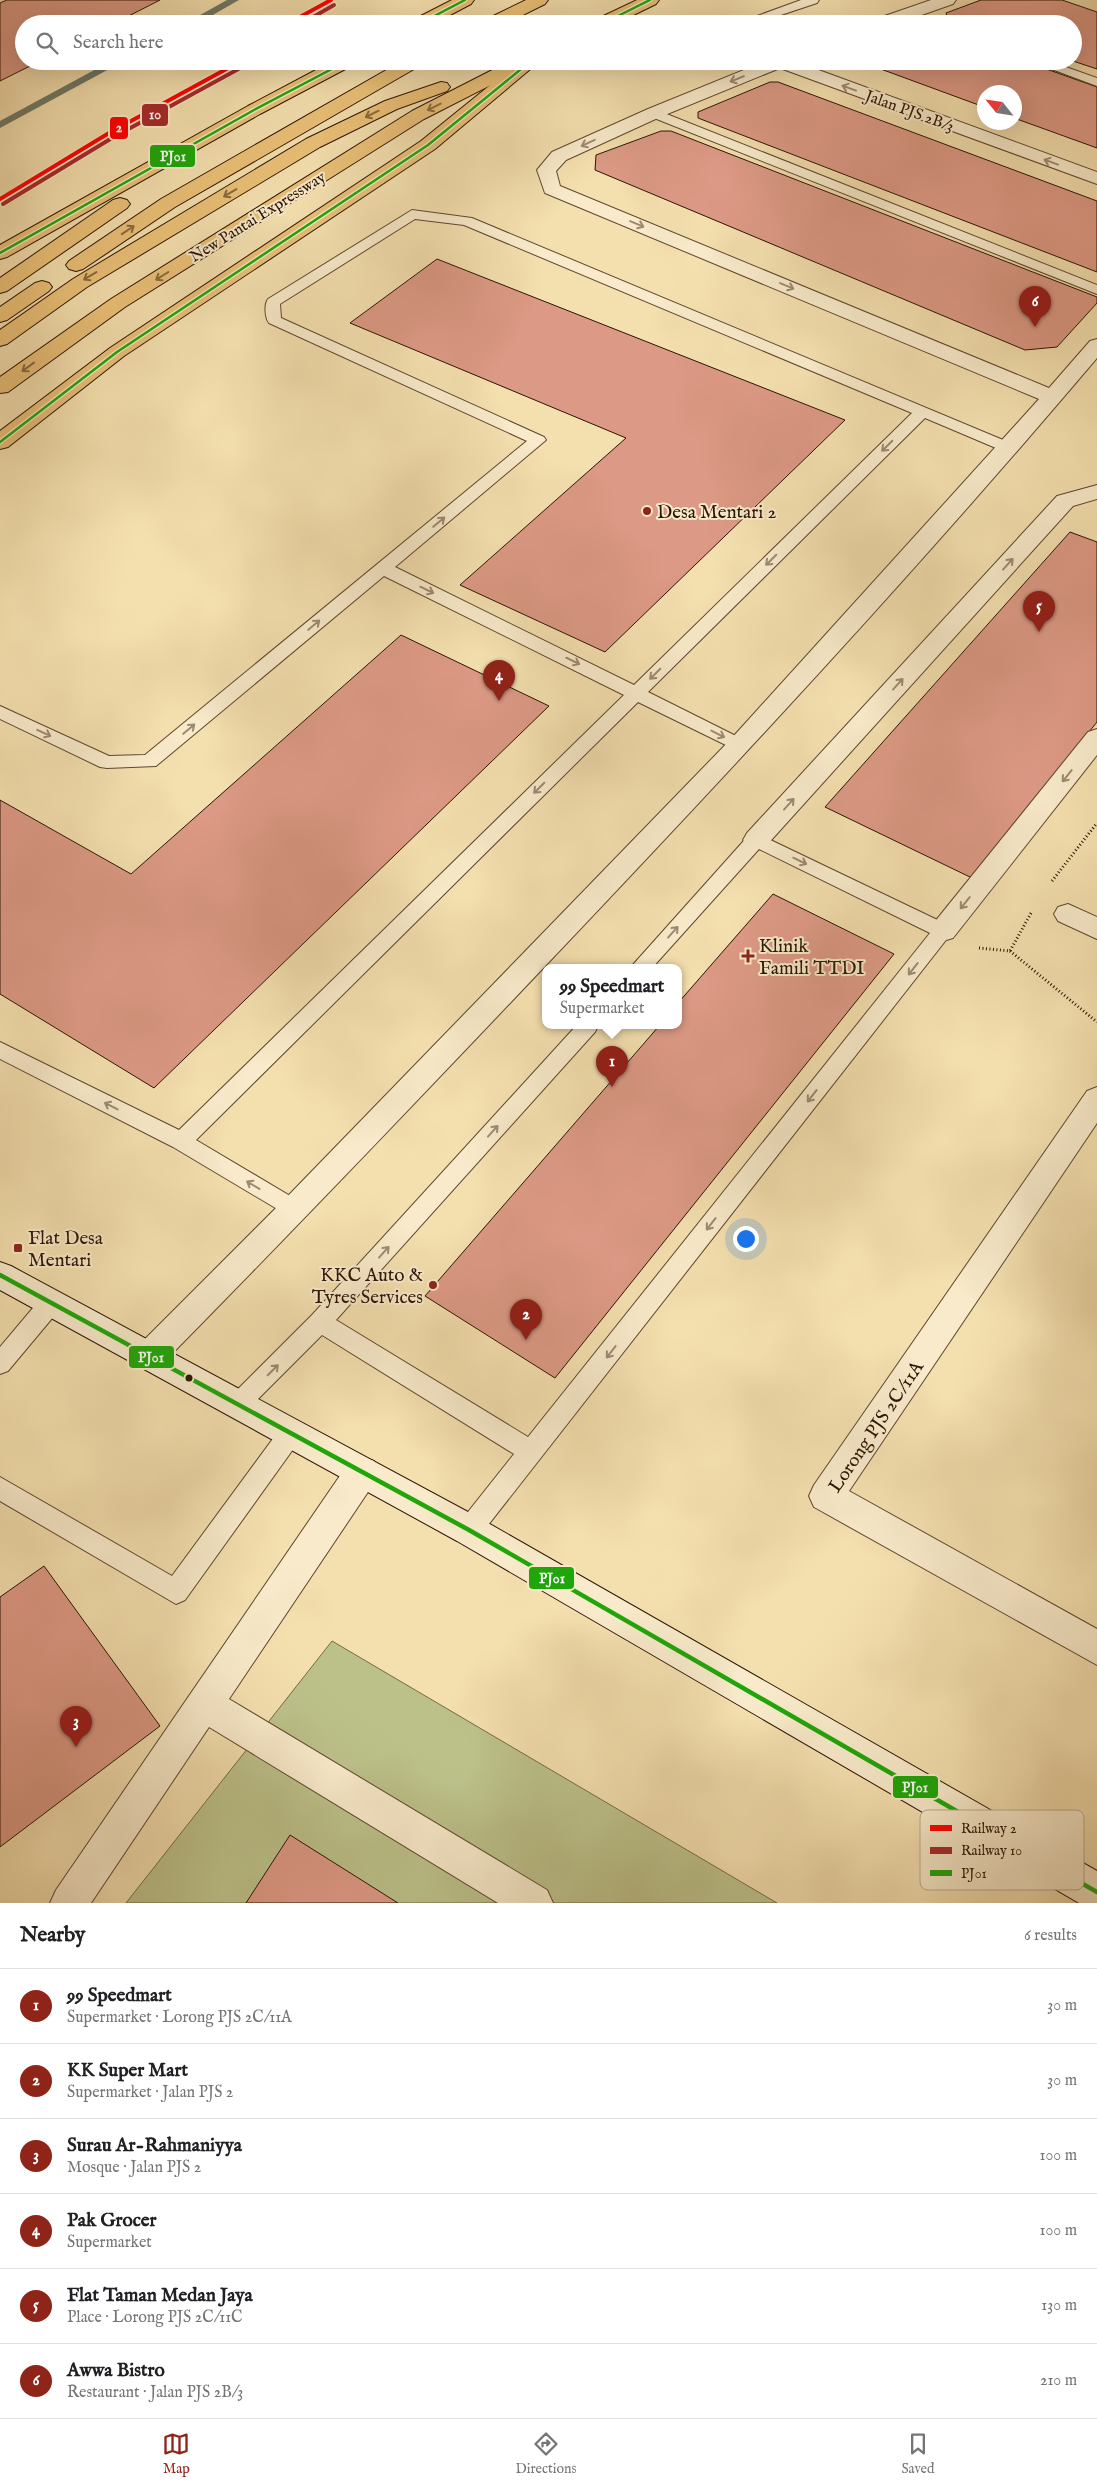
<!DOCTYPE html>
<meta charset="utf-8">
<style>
:root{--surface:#fff;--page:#f6f6f6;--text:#202124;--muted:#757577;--line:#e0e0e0;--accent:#8f2418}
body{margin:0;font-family:"IM FELL English",serif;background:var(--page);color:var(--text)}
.compass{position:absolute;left:977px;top:85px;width:45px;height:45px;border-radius:50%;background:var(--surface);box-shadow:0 5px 20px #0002;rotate:300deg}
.you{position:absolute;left:745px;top:1238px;width:18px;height:18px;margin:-12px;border:4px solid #fff;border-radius:50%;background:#1a73e8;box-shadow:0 0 0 8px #1a73e833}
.badge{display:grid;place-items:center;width:32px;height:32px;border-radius:50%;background:var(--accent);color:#fff;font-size:16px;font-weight:700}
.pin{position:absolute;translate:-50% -41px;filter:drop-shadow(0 1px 2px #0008)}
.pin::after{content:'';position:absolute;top:26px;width:18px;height:15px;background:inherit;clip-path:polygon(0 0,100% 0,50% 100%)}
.popup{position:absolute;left:542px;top:964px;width:140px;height:65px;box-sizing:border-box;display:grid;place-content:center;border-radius:10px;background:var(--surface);filter:drop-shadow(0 1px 4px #0005);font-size:16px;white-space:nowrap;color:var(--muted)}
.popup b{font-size:19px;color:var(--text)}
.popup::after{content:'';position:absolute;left:50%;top:100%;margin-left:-10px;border:10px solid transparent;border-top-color:var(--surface)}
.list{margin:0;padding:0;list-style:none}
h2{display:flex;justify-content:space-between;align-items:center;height:65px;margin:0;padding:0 20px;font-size:21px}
h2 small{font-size:16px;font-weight:400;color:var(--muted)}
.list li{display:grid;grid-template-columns:32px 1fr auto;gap:15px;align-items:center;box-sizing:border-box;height:75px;padding:0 20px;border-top:1px solid var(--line)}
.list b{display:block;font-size:19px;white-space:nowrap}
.list p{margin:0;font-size:16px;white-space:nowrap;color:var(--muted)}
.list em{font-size:16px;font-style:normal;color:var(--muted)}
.icon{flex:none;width:28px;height:28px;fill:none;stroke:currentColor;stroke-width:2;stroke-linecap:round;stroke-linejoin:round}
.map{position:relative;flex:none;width:1097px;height:1903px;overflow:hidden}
.search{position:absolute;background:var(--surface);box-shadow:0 5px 20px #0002;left:15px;right:15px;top:15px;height:55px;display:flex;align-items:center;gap:12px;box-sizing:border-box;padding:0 18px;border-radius:28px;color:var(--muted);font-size:19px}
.sheet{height:515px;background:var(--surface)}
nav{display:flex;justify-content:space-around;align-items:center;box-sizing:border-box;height:70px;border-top:1px solid var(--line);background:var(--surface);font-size:14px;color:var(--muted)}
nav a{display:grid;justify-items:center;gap:2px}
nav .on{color:var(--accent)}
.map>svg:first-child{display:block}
.green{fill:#bcc18a;stroke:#746a47}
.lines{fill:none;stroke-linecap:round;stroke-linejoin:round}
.stream{fill:#6f7966;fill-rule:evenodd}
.building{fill:#dc9985;stroke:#2b1404}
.lane-casing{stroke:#5d472e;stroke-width:2}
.street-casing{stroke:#5d472e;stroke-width:2}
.secondary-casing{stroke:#2b1404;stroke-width:2}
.primary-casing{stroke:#2b1404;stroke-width:2}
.highway-casing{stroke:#2b1404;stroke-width:2}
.path{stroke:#2b1404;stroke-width:3;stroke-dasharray:1 2.5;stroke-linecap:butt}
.lane{fill:#f8eaca;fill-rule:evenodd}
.street{fill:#f8eaca;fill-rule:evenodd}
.secondary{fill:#f8eaca;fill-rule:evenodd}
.primary{fill:#eac077;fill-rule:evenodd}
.highway{fill:#eac077;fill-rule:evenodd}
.bus-1-far1-casing{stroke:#f8eaca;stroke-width:5}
.bus-1-casing{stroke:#f8eaca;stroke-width:8}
.bus-1-far1{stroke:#1fa60a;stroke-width:2.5}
.bus-1{stroke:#1fa60a;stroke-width:4.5}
.rail-1-casing{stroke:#f8eaca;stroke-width:6}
.rail-2-casing{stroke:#f8eaca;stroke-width:6}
.rail-1{stroke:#f00;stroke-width:4}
.rail-2{stroke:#a52a2a;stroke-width:4}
.oneway{stroke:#9c8a71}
.oneway2{stroke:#8a6a3e}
.poi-dot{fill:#8f2418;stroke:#f8eaca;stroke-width:2}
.bus-dot{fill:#2b1404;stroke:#f8eaca;stroke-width:2}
.labels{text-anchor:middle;stroke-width:4;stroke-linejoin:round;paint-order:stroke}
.far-street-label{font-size:16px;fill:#2b1404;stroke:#f8eaca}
.poi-label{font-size:19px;fill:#2b1404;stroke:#f8eaca;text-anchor:start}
.street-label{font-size:19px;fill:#2b1404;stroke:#f8eaca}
.key{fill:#f8eaca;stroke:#baaa8f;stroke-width:1}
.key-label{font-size:14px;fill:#2b1404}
.line-badge{stroke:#f8eaca;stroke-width:2}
.badge-label{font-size:14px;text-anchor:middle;font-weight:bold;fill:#fff}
</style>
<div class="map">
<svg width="1097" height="1903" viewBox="0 0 1097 1903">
<rect width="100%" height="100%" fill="#f4dfae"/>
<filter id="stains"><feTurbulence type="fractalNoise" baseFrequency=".004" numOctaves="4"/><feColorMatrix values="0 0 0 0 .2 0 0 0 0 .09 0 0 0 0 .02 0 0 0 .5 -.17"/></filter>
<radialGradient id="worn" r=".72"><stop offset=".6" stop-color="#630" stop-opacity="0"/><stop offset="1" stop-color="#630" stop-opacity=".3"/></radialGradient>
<!-- green -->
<path class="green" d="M332,1641L777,1903H126Z"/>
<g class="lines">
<!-- stream -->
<g class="stream">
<path d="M227,0H239L197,24H184Z"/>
<path d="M111,61H124L0,128V121Z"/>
</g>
</g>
<!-- building -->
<g class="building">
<path d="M7,0H160L113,24H24V61H40L0,81V3Z"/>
<path d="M981,0H1062L1097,12V69L1073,61V24H968L947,16L946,13Z"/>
<path d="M859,61H1024L1097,87V148L1014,118V92H984V107Z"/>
<path d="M770,82H778L1097,201V272L698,118V112Z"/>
<path d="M661,131H671L1097,297V303L1057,347L1025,350L595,170L596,155Z"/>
<path d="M437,259L845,420L605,652L460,585L626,438L350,323Z"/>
<path d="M1070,532L1097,542V722L972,878L825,807Z"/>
<path d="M401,635L549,706L154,1088L0,994V800L131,874Z"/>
<path d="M773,894L894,954L555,1378L425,1296L659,1026H678V1003Z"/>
<path d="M44,1566L160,1726L0,1847V1597Z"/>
<path d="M290,1835L398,1903H246Z"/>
</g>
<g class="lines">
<defs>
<g id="lane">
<path d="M801,0H819L817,3L754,24H735Z"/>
<path d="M902,11L932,21L934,24C921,24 905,25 896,15Z"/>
<path d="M1030,61H1049L1097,78V86Z"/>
<path d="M654,109L1097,285V294L649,116L647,113L649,110Z"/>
<path d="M412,210L472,218L1015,445L1017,448L1009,453L1003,451L925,418L648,692L746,741L749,745L746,749L740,751L734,749L638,702L196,1140L302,1203L305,1210L302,1217L294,1219L173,1147L0,1059V1042L179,1130L624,695L384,576L156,766L107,768L100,767L0,719V706L109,756L145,755L527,441L269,323C265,318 264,304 268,299ZM415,219L464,225L912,413L634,685L395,567L546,440L544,437L281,318L280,304Z"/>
<path d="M756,833L950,926L953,931L478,1538L469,1541L460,1538L457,1530L460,1522L514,1454L322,1335L246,1411L238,1415L230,1411L226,1404L230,1397L312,1315L576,1026H598L595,1032L336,1320L528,1437L930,933L759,849L652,968H630L749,835Z"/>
<path d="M51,1293L59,1296L62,1303L59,1310L8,1371L0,1374V1347L43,1296Z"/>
<path d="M291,1422L299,1425L303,1433L299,1441L185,1600L176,1604L0,1501V1477L172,1576L283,1425Z"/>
</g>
<g id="street">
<path d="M931,0H956L953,4L896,24H871L873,20Z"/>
<path d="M766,61H794L1097,172V184L780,68L660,117L566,160L556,171L560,186L1049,388L1090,341L1097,339V358C921,566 736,765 549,962C420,1098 291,1233 160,1366L149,1370L138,1366L133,1356L138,1346L283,1201L731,739L1039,399L545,193L537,170L552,152L648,109Z"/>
<path d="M1097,485V499L1073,506L765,847L756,849L747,847L743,840L747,833L1057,496Z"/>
<path d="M1097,729V755L953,938L943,941L933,938L929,931L933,924L1088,732Z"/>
<path d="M1068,904L1097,917V939L1058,921L1054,914L1058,907Z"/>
<path d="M1097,1087V1123L849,1491L1097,1629V1665L814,1507L809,1496L814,1485L1087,1091Z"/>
<path d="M362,1457L374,1461L379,1472L374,1483L229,1699L547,1890L553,1903H498L209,1727L91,1903H50L56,1890L350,1461Z"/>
</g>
<path id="secondary" d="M0,1262L11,1266L481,1519L1097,1871V1903H1079L457,1541L0,1290Z"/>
<path id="primary" d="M520,61H540L435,149L124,356L8,447L0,449V431L110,348L421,141Z"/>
<g id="highway">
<path d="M452,0H474L471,4L433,24H411L413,20Z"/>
<path d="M526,0H548L545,4L505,24H483L485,20Z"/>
<path d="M637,0H659L656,4L615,24H593L595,20Z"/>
<path d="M333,61H356L353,65L260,114L7,257L0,259V245L248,106Z"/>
<path d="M402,61H424L421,65L175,207L83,269L76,271L69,269L66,265L69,261L161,199Z"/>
<path d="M510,61H533L530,65L424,119L125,307L8,392L0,393V377L111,299L412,111Z"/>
<path d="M441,82L447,83L450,87L447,91L397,109L320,147L87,287L7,344L0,346V330L73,279L306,139L385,101Z"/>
<path d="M120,198L127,200L130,204L127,208L7,291L0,293V278L113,200Z"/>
<path d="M42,281L49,283L52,287L49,291L7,320L0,322V307L35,283Z"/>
</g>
</defs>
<!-- lane casing -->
<use href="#lane" class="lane-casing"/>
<!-- street casing -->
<use href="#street" class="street-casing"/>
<!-- secondary casing -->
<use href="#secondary" class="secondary-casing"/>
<!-- primary casing -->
<use href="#primary" class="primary-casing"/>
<!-- highway casing -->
<use href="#highway" class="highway-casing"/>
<!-- path -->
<g class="path">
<path d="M1052,881L1097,823"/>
<path d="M979,948L1010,951L1031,913"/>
<path d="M1010,951L1097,1022"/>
</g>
<!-- lane -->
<use href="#lane" class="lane"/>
<!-- street -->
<use href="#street" class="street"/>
<!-- secondary -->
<use href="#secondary" class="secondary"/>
<!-- primary -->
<use href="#primary" class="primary"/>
<!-- highway -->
<use href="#highway" class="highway"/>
<defs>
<g id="bus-1-far1">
<path d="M419,24L465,0"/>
<path d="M602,24L650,0"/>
<path d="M0,253L254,110L347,61"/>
<path d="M0,442L117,352L428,145L531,61"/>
</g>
<path id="bus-1" d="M0,1275L469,1530L1097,1892"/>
</defs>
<!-- bus-1-far1 casing -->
<use href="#bus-1-far1" class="bus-1-far1-casing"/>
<!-- bus-1 casing -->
<use href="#bus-1" class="bus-1-casing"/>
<!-- bus-1-far1 -->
<use href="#bus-1-far1" class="bus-1-far1"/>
<!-- bus-1 -->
<use href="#bus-1" class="bus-1"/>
<defs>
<g id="rail-1">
<path d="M287,24L331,0"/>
<path d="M0,199L109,133L241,61"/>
</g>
<g id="rail-2">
<path d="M301,24L334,5"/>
<path d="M3,204L112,138L244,66"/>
</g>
</defs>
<!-- rail-1 casing -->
<use href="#rail-1" class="rail-1-casing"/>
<!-- rail-2 casing -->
<use href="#rail-2" class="rail-2-casing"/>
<!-- rail-1 -->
<use href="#rail-1" class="rail-1"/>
<!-- rail-2 -->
<use href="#rail-2" class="rail-2"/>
</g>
<!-- one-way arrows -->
<defs><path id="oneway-shaft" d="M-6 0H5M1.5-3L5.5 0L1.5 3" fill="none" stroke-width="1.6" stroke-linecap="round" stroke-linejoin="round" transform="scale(1.25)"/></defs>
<g class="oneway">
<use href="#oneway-shaft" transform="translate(737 79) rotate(158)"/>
<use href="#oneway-shaft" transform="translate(849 88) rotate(-160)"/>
<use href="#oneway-shaft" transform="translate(588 143) rotate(155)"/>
<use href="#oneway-shaft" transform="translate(1051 162) rotate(-160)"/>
<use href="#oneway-shaft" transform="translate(637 224) rotate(23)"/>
<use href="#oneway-shaft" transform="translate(787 286) rotate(23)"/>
<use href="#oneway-shaft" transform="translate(887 446) rotate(135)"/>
<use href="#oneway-shaft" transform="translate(439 522) rotate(-40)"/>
<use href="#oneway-shaft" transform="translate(771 560) rotate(135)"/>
<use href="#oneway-shaft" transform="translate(1008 564) rotate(-48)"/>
<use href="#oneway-shaft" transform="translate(427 590) rotate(26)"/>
<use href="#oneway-shaft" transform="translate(314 625) rotate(-40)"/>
<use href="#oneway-shaft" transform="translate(573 661) rotate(26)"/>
<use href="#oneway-shaft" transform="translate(655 674) rotate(135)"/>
<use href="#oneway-shaft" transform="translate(898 684) rotate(-48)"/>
<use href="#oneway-shaft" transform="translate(189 729) rotate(-40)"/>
<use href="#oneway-shaft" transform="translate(44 733) rotate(25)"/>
<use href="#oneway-shaft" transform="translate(718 734) rotate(27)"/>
<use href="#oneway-shaft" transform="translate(1067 776) rotate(129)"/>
<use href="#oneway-shaft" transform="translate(539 788) rotate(135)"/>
<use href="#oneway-shaft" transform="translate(789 804) rotate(-48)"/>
<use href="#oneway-shaft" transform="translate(800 861) rotate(26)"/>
<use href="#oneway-shaft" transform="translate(965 903) rotate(129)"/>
<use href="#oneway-shaft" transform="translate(673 932) rotate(-48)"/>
<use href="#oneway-shaft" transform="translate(913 969) rotate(128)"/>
<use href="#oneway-shaft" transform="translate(812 1096) rotate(128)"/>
<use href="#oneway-shaft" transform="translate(111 1106) rotate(-153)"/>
<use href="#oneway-shaft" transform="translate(493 1131) rotate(-48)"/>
<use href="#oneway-shaft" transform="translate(253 1185) rotate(-149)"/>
<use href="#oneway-shaft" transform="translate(711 1224) rotate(128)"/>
<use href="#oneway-shaft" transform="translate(384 1252) rotate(-48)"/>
<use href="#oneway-shaft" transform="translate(611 1352) rotate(128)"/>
<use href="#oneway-shaft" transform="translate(273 1370) rotate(-45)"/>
</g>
<g class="oneway2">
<use href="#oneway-shaft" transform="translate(434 107) rotate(153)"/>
<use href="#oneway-shaft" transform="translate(372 114) rotate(154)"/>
<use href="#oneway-shaft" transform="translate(230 193) rotate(149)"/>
<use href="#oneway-shaft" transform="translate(128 230) rotate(-34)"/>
<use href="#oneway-shaft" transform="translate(90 276) rotate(149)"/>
<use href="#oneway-shaft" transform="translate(162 276) rotate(148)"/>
<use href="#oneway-shaft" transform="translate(28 367) rotate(144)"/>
</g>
<!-- markers -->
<g class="poi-dot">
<circle cx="647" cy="511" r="5"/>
<path d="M745.5 948.5h5v5h5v5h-5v5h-5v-5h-5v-5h5z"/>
<rect x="13" y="1243" width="10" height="10" rx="2.5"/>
<circle cx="433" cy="1285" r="5"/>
</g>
<circle class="bus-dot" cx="189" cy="1378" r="4.5"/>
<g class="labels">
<!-- far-street labels -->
<g class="far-street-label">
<text transform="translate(910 110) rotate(20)" y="6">Jalan PJS 2B/3</text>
<text transform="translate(257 216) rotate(-32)" y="6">New Pantai Expressway</text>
</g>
<!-- poi labels -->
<g class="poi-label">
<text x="657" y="518">Desa Mentari 2</text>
<text x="759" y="952">Klinik<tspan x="759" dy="22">Famili TTDI</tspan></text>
<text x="28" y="1244">Flat Desa<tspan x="28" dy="22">Mentari</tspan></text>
<text x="423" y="1281" text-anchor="end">KKC Auto &amp;<tspan x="423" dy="22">Tyres Services</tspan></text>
</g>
<!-- street labels -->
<g class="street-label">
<text transform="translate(875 1426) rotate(-56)" y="7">Lorong PJS 2C/11A</text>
</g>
</g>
<!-- legend -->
<rect x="920" y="1810" width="164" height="80" rx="8" class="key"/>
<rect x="930" y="1825" width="22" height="6" fill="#f00"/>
<rect x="930" y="1847" width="22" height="7" fill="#a52a2a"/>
<rect x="930" y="1870" width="22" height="6" fill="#1fa60a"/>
<g class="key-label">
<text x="961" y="1833">Railway 2</text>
<text x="961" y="1855">Railway 10</text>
<text x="961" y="1878">PJ01</text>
</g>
<g class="line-badge">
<rect x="141" y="103" width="28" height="24" rx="5" fill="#a52a2a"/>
<rect x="109" y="116" width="20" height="24" rx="5" fill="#f00"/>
<rect x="149" y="144" width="47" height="24" rx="5" fill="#1fa60a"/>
<rect x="128" y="1345" width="47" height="24" rx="5" fill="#1fa60a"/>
<rect x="528" y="1566" width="47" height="24" rx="5" fill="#1fa60a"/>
<rect x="892" y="1775" width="47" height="24" rx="5" fill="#1fa60a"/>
</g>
<g class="badge-label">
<text x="155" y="119">10</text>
<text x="119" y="132">2</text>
<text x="173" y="161">PJ01</text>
<text x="151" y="1362">PJ01</text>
<text x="552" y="1583">PJ01</text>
<text x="915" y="1792">PJ01</text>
</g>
<rect width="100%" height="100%" filter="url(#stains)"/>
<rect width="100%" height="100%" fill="url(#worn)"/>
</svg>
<svg class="compass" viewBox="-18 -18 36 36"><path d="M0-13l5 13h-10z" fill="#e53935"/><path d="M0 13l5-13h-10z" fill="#757577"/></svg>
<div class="you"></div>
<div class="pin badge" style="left:612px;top:1087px">1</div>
<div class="popup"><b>99 Speedmart</b>Supermarket</div>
<div class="pin badge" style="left:526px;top:1340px">2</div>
<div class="pin badge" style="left:76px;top:1747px">3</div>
<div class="pin badge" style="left:499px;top:701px">4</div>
<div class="pin badge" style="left:1039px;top:632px">5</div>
<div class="pin badge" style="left:1035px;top:327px">6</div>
<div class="search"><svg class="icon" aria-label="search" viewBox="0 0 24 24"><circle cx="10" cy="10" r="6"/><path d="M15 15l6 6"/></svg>Search here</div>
</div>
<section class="sheet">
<h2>Nearby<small>6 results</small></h2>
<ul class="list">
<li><span class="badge">1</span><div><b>99 Speedmart</b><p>Supermarket · Lorong PJS 2C/11A</p></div><em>30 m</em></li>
<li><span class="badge">2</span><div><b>KK Super Mart</b><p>Supermarket · Jalan PJS 2</p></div><em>30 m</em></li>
<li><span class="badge">3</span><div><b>Surau Ar-Rahmaniyya</b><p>Mosque · Jalan PJS 2</p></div><em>100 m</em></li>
<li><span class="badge">4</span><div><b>Pak Grocer</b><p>Supermarket</p></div><em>100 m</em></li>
<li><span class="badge">5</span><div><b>Flat Taman Medan Jaya</b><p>Place · Lorong PJS 2C/11C</p></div><em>130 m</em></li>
<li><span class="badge">6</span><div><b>Awwa Bistro</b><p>Restaurant · Jalan PJS 2B/3</p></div><em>210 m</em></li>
</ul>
</section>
<nav>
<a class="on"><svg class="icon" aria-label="map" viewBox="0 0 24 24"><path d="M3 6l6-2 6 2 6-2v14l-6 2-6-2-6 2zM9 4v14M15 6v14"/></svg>Map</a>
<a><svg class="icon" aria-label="directions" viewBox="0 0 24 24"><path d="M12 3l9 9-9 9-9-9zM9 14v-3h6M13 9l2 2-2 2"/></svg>Directions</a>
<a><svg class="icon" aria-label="saved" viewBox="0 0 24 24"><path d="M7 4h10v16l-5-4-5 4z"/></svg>Saved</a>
</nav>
